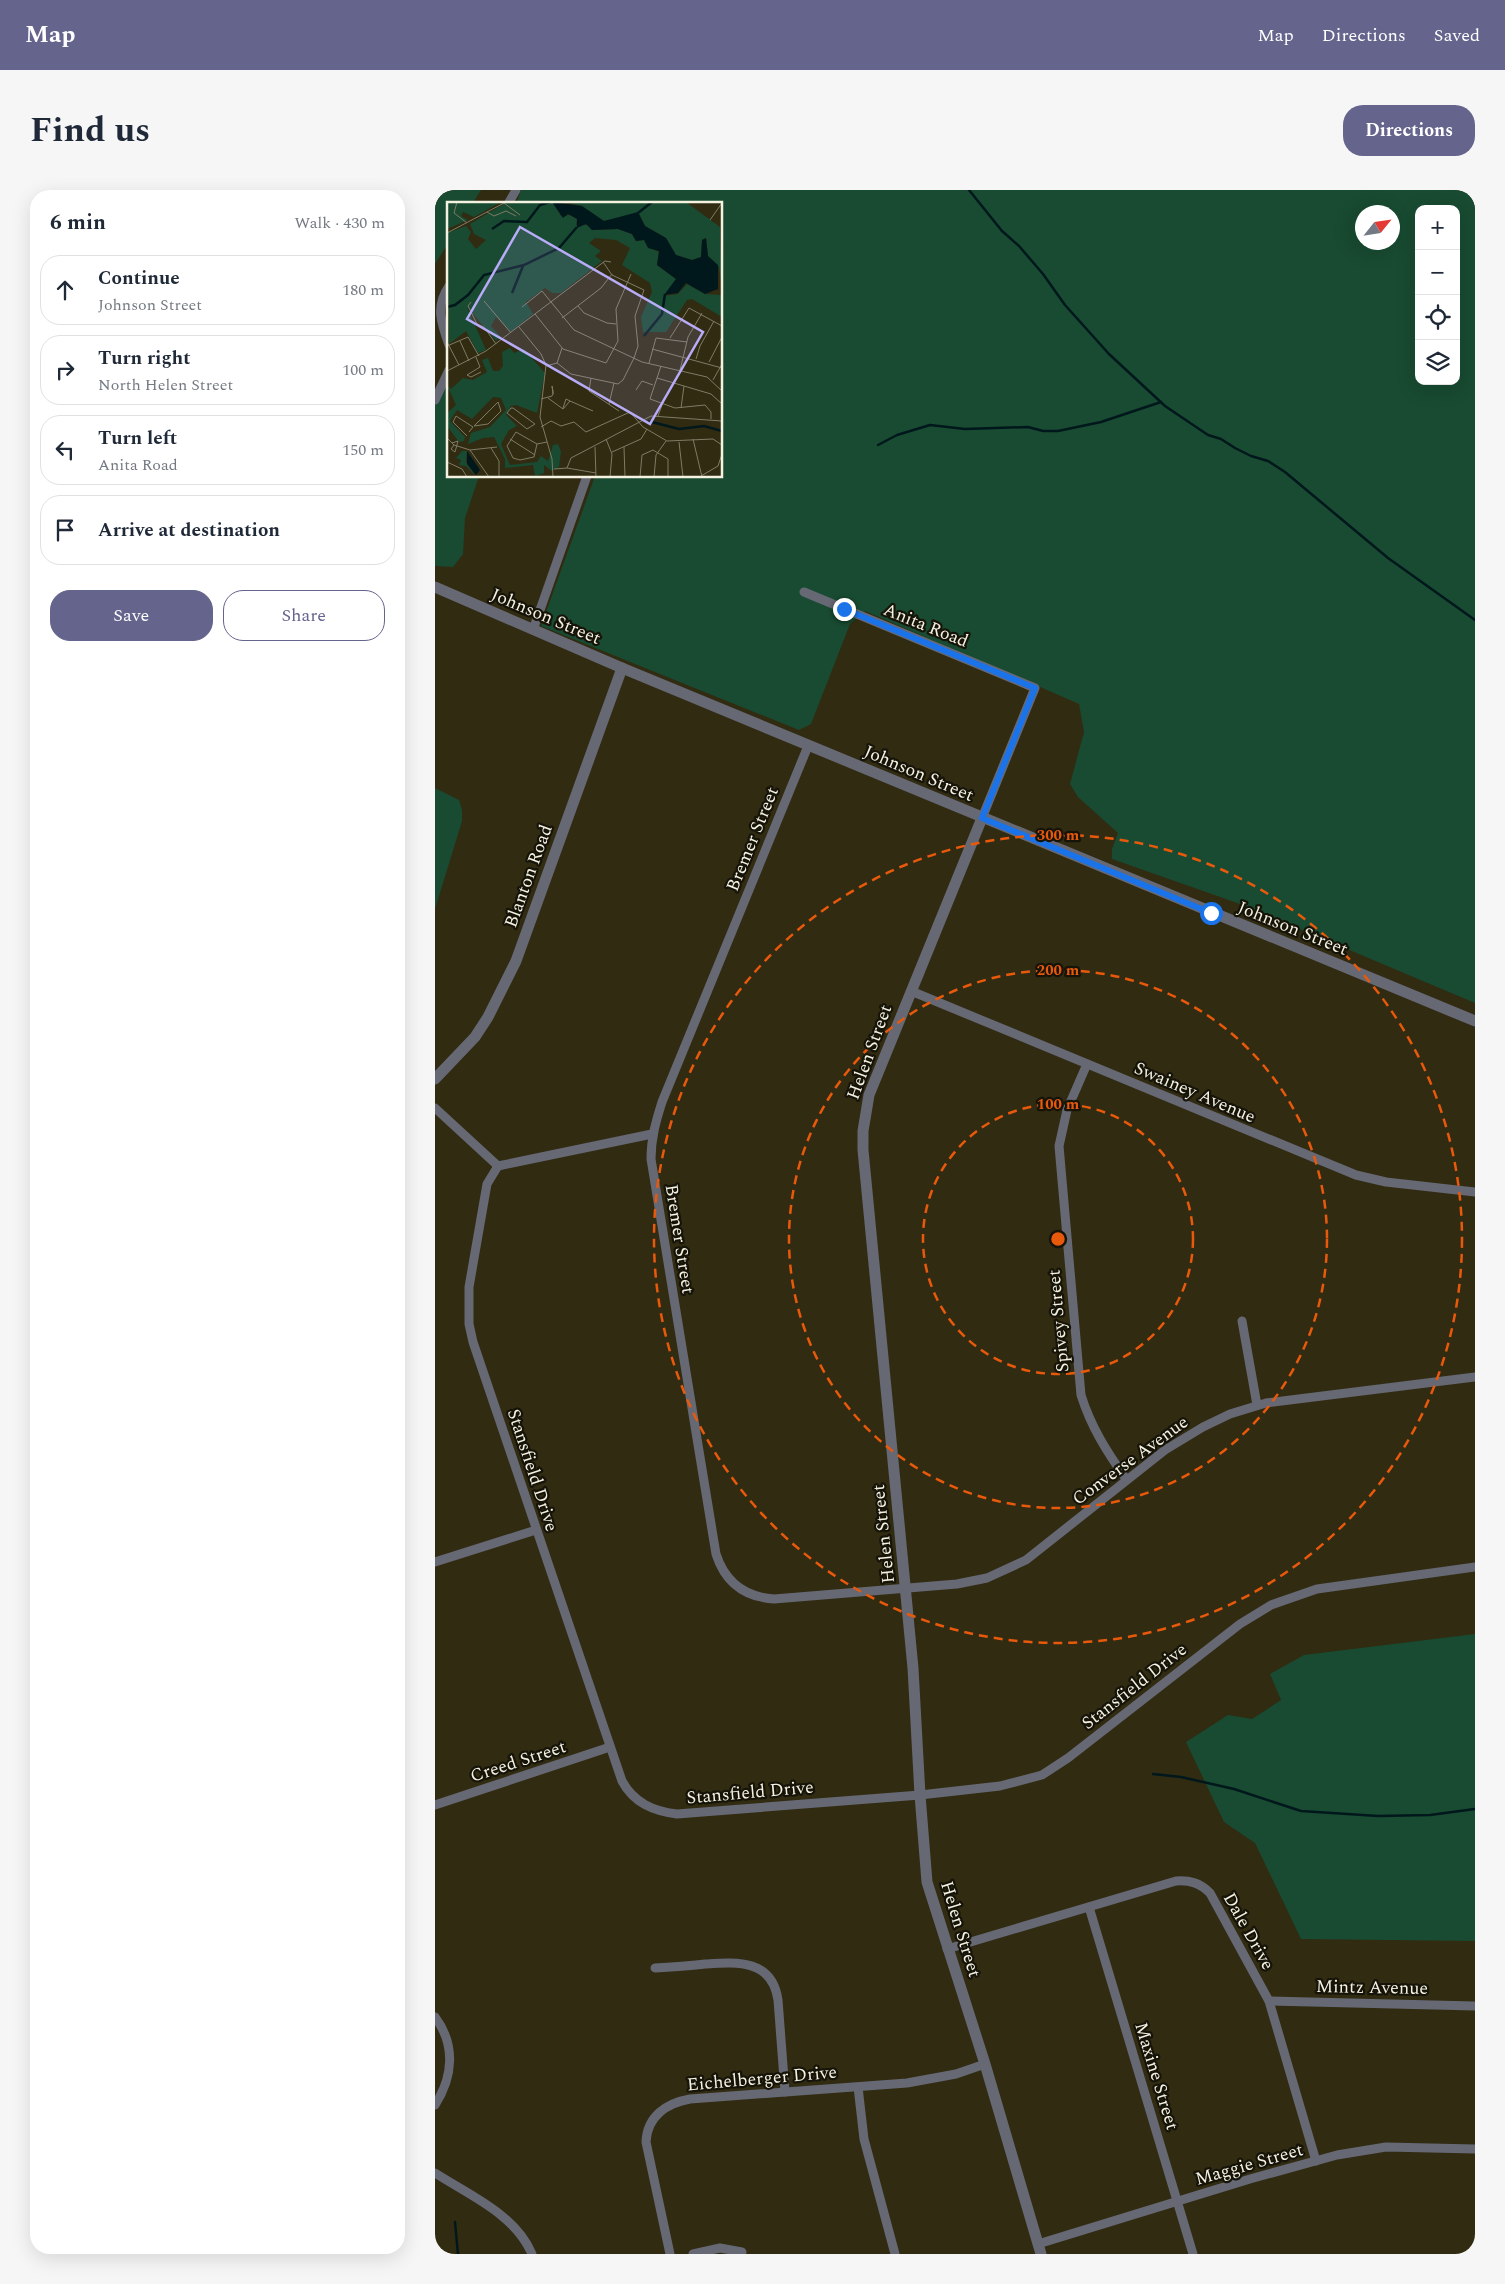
<!DOCTYPE html>
<meta charset="utf-8">
<style>
:root{--surface:#fff;--page:#f6f6f7;--text:#1f2937;--muted:#747a83;--line:#e0e1e3;--accent:#64648d}
body{margin:0;font-family:Spectral,serif;background:var(--page);color:var(--text)}
.controls{position:absolute;right:15px;top:15px;display:grid;overflow:hidden;border-radius:10px;box-shadow:0 5px 20px #0002}
.controls button{width:45px;height:45px;display:grid;place-items:center;padding:0;border:0;border-bottom:1px solid var(--line);background:var(--surface);color:var(--text);font:25px sans-serif}
.compass{position:absolute;left:920px;top:15px;width:45px;height:45px;border-radius:50%;background:var(--surface);box-shadow:0 5px 20px #0002;rotate:60deg}
.stop{position:absolute;width:15px;height:15px;margin:-11px;border:4px solid #1a73e8;border-radius:50%;background:#fff}
.stop.end{background:#1a73e8;border-color:#fff;box-shadow:0 1px 5px #0008}
.list{margin:0;padding:0;list-style:none}
h2{display:flex;justify-content:space-between;align-items:center;height:65px;margin:0;padding:0 20px;font-size:21px}
h2 small{font-size:16px;font-weight:400;color:var(--muted)}
.list li{display:grid;grid-template-columns:32px 1fr auto;gap:15px;align-items:center;box-sizing:border-box;height:70px;margin:0 10px 10px;padding:0 10px;border:1px solid var(--line);border-radius:20px}
.list b{display:block;font-size:19px;white-space:nowrap}
.list p{margin:0;font-size:16px;white-space:nowrap;color:var(--muted)}
.list em{font-size:16px;font-style:normal;color:var(--muted)}
.actions{display:flex;gap:10px;padding:15px 20px}
.actions a{flex:1;padding:11px 0;border:1px solid var(--accent);border-radius:20px;text-align:center;font-size:18px;color:var(--accent)}
.actions .main{background:var(--accent);color:#fff}
.icon{flex:none;width:28px;height:28px;fill:none;stroke:currentColor;stroke-width:2;stroke-linecap:round;stroke-linejoin:round}
.map{position:relative;flex:none;width:1040px;height:2064px;overflow:hidden;border-radius:20px}
header{display:flex;align-items:center;gap:30px;box-sizing:border-box;height:70px;padding:0 25px;background:var(--accent);color:#fff}
header strong{font-size:24px}
nav{display:flex;gap:28px;margin-inline-start:auto;font-size:18px}
.intro{display:flex;align-items:center;justify-content:space-between;box-sizing:border-box;height:120px;padding:0 30px}
h1{margin:0;font-size:35px}
.button{padding:12px 22px;border-radius:20px;background:var(--accent);color:#fff;font-size:18px;font-weight:700}
main{display:flex;gap:30px;padding:0 30px}
aside{flex:1;background:var(--surface);border-radius:20px;box-shadow:0 5px 20px #0002}
.map>svg:first-child{display:block}
.green{fill:#184b31;fill-rule:evenodd}
.lines{fill:none;stroke-linecap:round;stroke-linejoin:round}
.stream{stroke:#00181c;stroke-width:2.5}
.minor{stroke:#666874;stroke-width:9}
.tertiary{stroke:#666874;stroke-width:11}
.route{stroke:#1a73e8;stroke-width:6}
.ring{fill:none;stroke:#e8590c;stroke-width:2.5;stroke-dasharray:9 6}
.labels{text-anchor:middle;stroke-width:4.5;stroke-linejoin:round;paint-order:stroke}
.street-label{font-size:18px;fill:#f5f2e2;stroke:#161409}
.inset-river{fill:none;stroke:#00181c;stroke-width:2.5}
.inset-road{fill:none;stroke:#7f7b65;stroke-width:1}
.view{fill:#b8abf7;fill-opacity:0.15;stroke:#b8abf7;stroke-width:2.5}
.inset-edge{fill:none;stroke:#f5f2e2;stroke-width:2.5}
.centre{fill:#e8590c;stroke:#161409;stroke-width:2.5}
.ring-label{font-size:15px;text-anchor:middle;font-weight:bold;fill:#e8590c;stroke:#161409;stroke-width:4.5;stroke-linejoin:round;paint-order:stroke}
</style>
<header>
<strong>Map</strong>
<nav><a>Map</a><a>Directions</a><a>Saved</a></nav>
</header>
<div class="intro"><h1>Find us</h1><a class="button">Directions</a></div>
<main>
<aside>
<h2>6 min<small>Walk · 430 m</small></h2>
<ul class="list">
<li><svg class="icon" aria-label="ahead" viewBox="0 0 24 24"><path d="M12 20V5M6 11l6-6 6 6"/></svg><div><b>Continue</b><p>Johnson Street</p></div><em>180 m</em></li>
<li><svg class="icon" aria-label="right" viewBox="0 0 24 24"><path d="M7 20v-9h11M14 6l5 5-5 5"/></svg><div><b>Turn right</b><p>North Helen Street</p></div><em>100 m</em></li>
<li><svg class="icon" aria-label="left" viewBox="0 0 24 24"><path d="M17 20v-9H6M10 6l-5 5 5 5"/></svg><div><b>Turn left</b><p>Anita Road</p></div><em>150 m</em></li>
<li><svg class="icon" aria-label="arrive" viewBox="0 0 24 24"><path d="M6 21V4h12l-3 4 3 4H6"/></svg><div><b>Arrive at destination</b></div></li>
</ul>
<div class="actions"><a class="main">Save</a><a>Share</a></div>
</aside>
<div class="map">
<svg width="1040" height="2064" viewBox="0 0 1040 2064">
<rect width="100%" height="100%" fill="#312b12"/>
<!-- green -->
<g class="green">
<path d="M0,0H46L37,14H14V52L0,74Z"/>
<path d="M86,0H1040V813L808,715L677,669V659L683,643L643,607L635,594L649,542L644,514L430,421L415,434L376,534L364,540L106,436L160,286H286V14H81ZM984,19H1021V191H984ZM928,22H958V52H928Z"/>
<path d="M14,181V286H44L30,328L28,364L18,377L0,376V215Z"/>
<path d="M0,598L24,610L27,620V631L0,719Z"/>
<path d="M1040,1444V1751L866,1749L820,1653L789,1632L751,1552L793,1525L817,1529L846,1510L835,1484L869,1465Z"/>
</g>
<g class="lines">
<!-- stream -->
<g class="stream">
<path d="M534,0L567,41L584,56L608,84L630,115L674,164L730,216L773,245L786,249L800,258L816,266L833,271L850,282L953,368L1040,430"/>
<path d="M443,255L462,245L495,235L530,239L593,237L608,241H623L666,232L726,212"/>
<path d="M718,1584L746,1587L799,1599L866,1621L943,1626L995,1625L1040,1619"/>
<path d="M20,2032L23,2064"/>
</g>
<!-- minor -->
<g class="minor">
<path d="M73,14L81,0"/>
<path d="M14,96C0,116 6,133 14,155"/>
<path d="M0,210L14,180"/>
<path d="M369,402L600,498L547,628"/>
<path d="M98,440L152,286"/>
<path d="M373,556L227,912C221,931 216,948 216,969L281,1364C290,1392 309,1407 339,1409L522,1394L552,1388L591,1370L730,1260L768,1237L795,1224L831,1213L1040,1187"/>
<path d="M476,801L921,985L951,992L1040,1002"/>
<path d="M652,874L632,920L624,956L646,1205C656,1237 672,1262 691,1289"/>
<path d="M0,918L63,976L217,944"/>
<path d="M63,976L52,994L34,1097V1134L38,1152L187,1591C199,1613 218,1621 242,1624L485,1605L565,1596L607,1585L633,1568L805,1434L836,1415L882,1399L1040,1377"/>
<path d="M807,1131L822,1215"/>
<path d="M0,1372L101,1340"/>
<path d="M0,1615L175,1557"/>
<path d="M654,1717L758,2064"/>
<path d="M512,1759L741,1691C755,1690 765,1693 775,1703L834,1811L881,1971"/>
<path d="M220,1778C237,1777 254,1776 270,1774C302,1772 337,1769 343,1810L350,1902"/>
<path d="M834,1811L1040,1816"/>
<path d="M0,1827C21,1855 18,1887 0,1915"/>
<path d="M423,1897L429,1949L460,2064"/>
<path d="M0,1983C34,2005 80,2024 97,2064"/>
<path d="M603,2054L815,1989L902,1965L951,1957L1040,1959"/>
<path d="M235,2064L211,1952C212,1926 232,1913 255,1909L472,1893L521,1884L550,1874"/>
<path d="M258,2064L285,2058L307,2062"/>
</g>
<!-- tertiary -->
<g class="tertiary">
<path d="M0,397L187,478L1040,831"/>
<path d="M547,628L434,905L428,941V960L478,1478L485,1605L492,1692L550,1874L606,2064"/>
<path d="M0,889L40,847L53,827L81,771L187,478"/>
</g>
</g>
<g class="lines">
<!-- route -->
<path class="route" d="M409,419L600,498L547,628L776,723"/>
</g>
<!-- distance rings -->
<g class="ring">
<circle cx="623" cy="1049" r="135"/>
<circle cx="623" cy="1049" r="269"/>
<circle cx="623" cy="1049" r="404"/>
</g>
<g class="labels">
<!-- street labels -->
<g class="street-label">
<text transform="translate(111 426) rotate(23)" y="6">Johnson Street</text>
<text transform="translate(491 435) rotate(22)" y="6">Anita Road</text>
<text transform="translate(484 583) rotate(23)" y="6">Johnson Street</text>
<text transform="translate(317 649) rotate(-68)" y="6">Bremer Street</text>
<text transform="translate(93 686) rotate(-70)" y="6">Blanton Road</text>
<text transform="translate(858 738) rotate(22)" y="6">Johnson Street</text>
<text transform="translate(434 862) rotate(-70)" y="6">Helen Street</text>
<text transform="translate(760 902) rotate(23)" y="6">Swainey Avenue</text>
<text transform="translate(245 1049) rotate(81)" y="6">Bremer Street</text>
<text transform="translate(623 1131) rotate(-95)" y="6">Spivey Street</text>
<text transform="translate(695 1270) rotate(-36)" y="6">Converse Avenue</text>
<text transform="translate(98 1280) rotate(72)" y="6">Stansfield Drive</text>
<text transform="translate(448 1344) rotate(-96)" y="6">Helen Street</text>
<text transform="translate(699 1496) rotate(-38)" y="6">Stansfield Drive</text>
<text transform="translate(83 1571) rotate(-18)" y="6">Creed Street</text>
<text transform="translate(315 1602) rotate(-5)" y="6">Stansfield Drive</text>
<text transform="translate(526 1739) rotate(73)" y="6">Helen Street</text>
<text transform="translate(814 1741) rotate(61)" y="6">Dale Drive</text>
<text transform="translate(937 1797) rotate(1)" y="6">Mintz Avenue</text>
<text transform="translate(722 1886) rotate(73)" y="6">Maxine Street</text>
<text transform="translate(327 1888) rotate(-5)" y="6">Eichelberger Drive</text>
<text transform="translate(814 1974) rotate(-16)" y="6">Maggie Street</text>
</g>
</g>
<!-- overview -->
<g transform="translate(12 12)">
<rect width="275" height="275" fill="#312b12"/>
<path d="M0,0H54L27,15L16,10L14,14L21,18L0,27ZM60,0H106L114,14L124,13L130,17L129,23H141L145,28L171,27L185,32L189,39L197,38L201,45L212,50L210,63L229,77L217,94L231,92L240,82L258,92L275,93V115L245,97L240,98L219,130H196L194,115L205,90L203,81L175,63L183,46L169,38L148,36L142,41L154,49L148,54L155,59L114,91H105L98,86L79,100L86,112L64,130L49,115L44,124L54,135L49,139L20,105L39,148L31,151L19,129L2,142L0,31L19,24L24,30L21,37L29,47L39,38L27,32L23,22ZM117,0H239L273,25L275,90L272,65L261,54L259,36L255,38L254,55L245,58L229,53L219,36L198,24L192,12L156,19L135,4ZM63,146L67,151L77,147L98,171L90,211L69,203L64,204L59,213L70,224L62,228L54,242L63,263L90,260L94,254L101,259L106,243L111,242L114,250L112,265L105,269L97,263V271L88,274L86,263L58,266V257L47,235L36,236L21,242L24,231L43,225L59,208L54,196L46,195L25,217L10,208L3,219L18,235L17,239L12,240L0,224V211L9,203L0,183L4,187L16,176L26,178L40,170L35,158L41,156L46,169H52L56,164L55,150ZM15,249H20L19,260L28,274L19,264L12,263L14,258L9,256Z" fill="#184b31"/>
<path d="M105,0L135,4L157,19L191,10L198,24L219,36L229,53L245,58L254,55L255,38L259,36L261,54L271,63V87L258,92L239,81L231,91L217,93L229,77L210,63L212,49L201,46L197,38L189,39L185,32L171,27L145,28L139,22L130,26V17L121,12L116,16ZM20,249L33,268L29,273L20,262Z" fill="#00181c"/>
<path class="inset-river" d="M191,11L205,0M45,27L57,19L80,20L93,3L103,0M65,91L76,64M0,105L8,103L21,93L37,73L77,63L112,46L130,25M197,134L215,112L218,92M201,219L232,227L257,224L275,229"/>
<path class="inset-road" d="M10,0L7,11L20,21M57,1L73,13M40,10L47,14L59,9L69,14M263,18L275,1M0,31L59,0M37,99L64,131M24,100L21,104L30,122L37,125L49,142M131,104L137,111L160,121L169,122M75,105L95,89L127,128L195,160L260,175L275,189M88,112L116,147L159,161L171,139L169,107L184,72M115,116L154,86L165,72M72,125L94,152L99,163L93,215L105,257L106,275M223,136L242,106L275,124M13,139L22,159M0,140L12,163M0,144L21,135L32,154M205,147L275,166M249,157L253,144L267,119M262,160L275,135M110,161L124,172L171,182L176,178L187,156L191,144L188,114L197,88L165,73L156,60M202,161L209,136L240,140M99,164L110,161L115,146M214,164L203,197L228,206L258,203L264,210V217M233,168L241,135L255,111M0,169L39,149L158,59L164,60M20,173L33,165L29,155M20,173L24,175L34,170M144,176L142,189L172,209M210,176L264,192L275,202M266,178L275,162M189,188L195,179L206,183M101,196L116,207M94,197L105,194L106,192V189L105,184L106,192M119,197L123,199L116,207V206ZM123,199L146,209M51,200L54,209L41,222L27,224ZM162,202L167,181M64,206H66L88,222L80,227L60,211ZM234,206L237,184M211,214L218,195M94,225L104,219L114,224L127,220L139,230L183,210L196,225L220,239L266,237L275,243M20,234L6,220L9,214L26,225L22,230M0,236L7,243L23,248L42,275M63,237L88,253M159,237L165,252L163,275M246,237L255,275M232,240L236,275M5,241L11,239L8,250L4,247L7,243M90,242L87,255L73,258L66,256L60,244L69,230L90,242L100,240M148,245L149,275M177,245L178,275M44,246L52,259V275M23,248L50,245M165,250L194,237L200,227M0,260L15,267L20,275M120,266L124,256L204,214L275,219M107,267L120,266L149,271M254,274L271,264L275,252M193,275L195,253L206,248L221,257V275M207,275L209,253L219,239"/>
<path class="view" d="M73,25L256,130L203,222L20,117Z"/>
<rect width="275" height="275" class="inset-edge"/>
</g>
<circle cx="623" cy="1049" r="8" class="centre"/>
<g class="ring-label">
<text x="623" y="650">300 m</text>
<text x="623" y="785">200 m</text>
<text x="623" y="919">100 m</text>
</g>
</svg>
<div class="controls">
<button>+</button>
<button>−</button>
<button><svg class="icon" aria-label="locate" viewBox="0 0 24 24"><circle cx="12" cy="12" r="6"/><path d="M12 2v4M12 18v4M2 12h4M18 12h4"/></svg></button>
<button><svg class="icon" aria-label="layers" viewBox="0 0 24 24"><path d="M12 4l9 5-9 5-9-5zM3 14l9 5 9-5"/></svg></button>
</div>
<svg class="compass" viewBox="-18 -18 36 36"><path d="M0-13l5 13h-10z" fill="#e53935"/><path d="M0 13l5-13h-10z" fill="#747a83"/></svg>
<div class="stop" style="left:776px;top:723px"></div>
<div class="stop end" style="left:409px;top:419px"></div>
</div>
</main>
